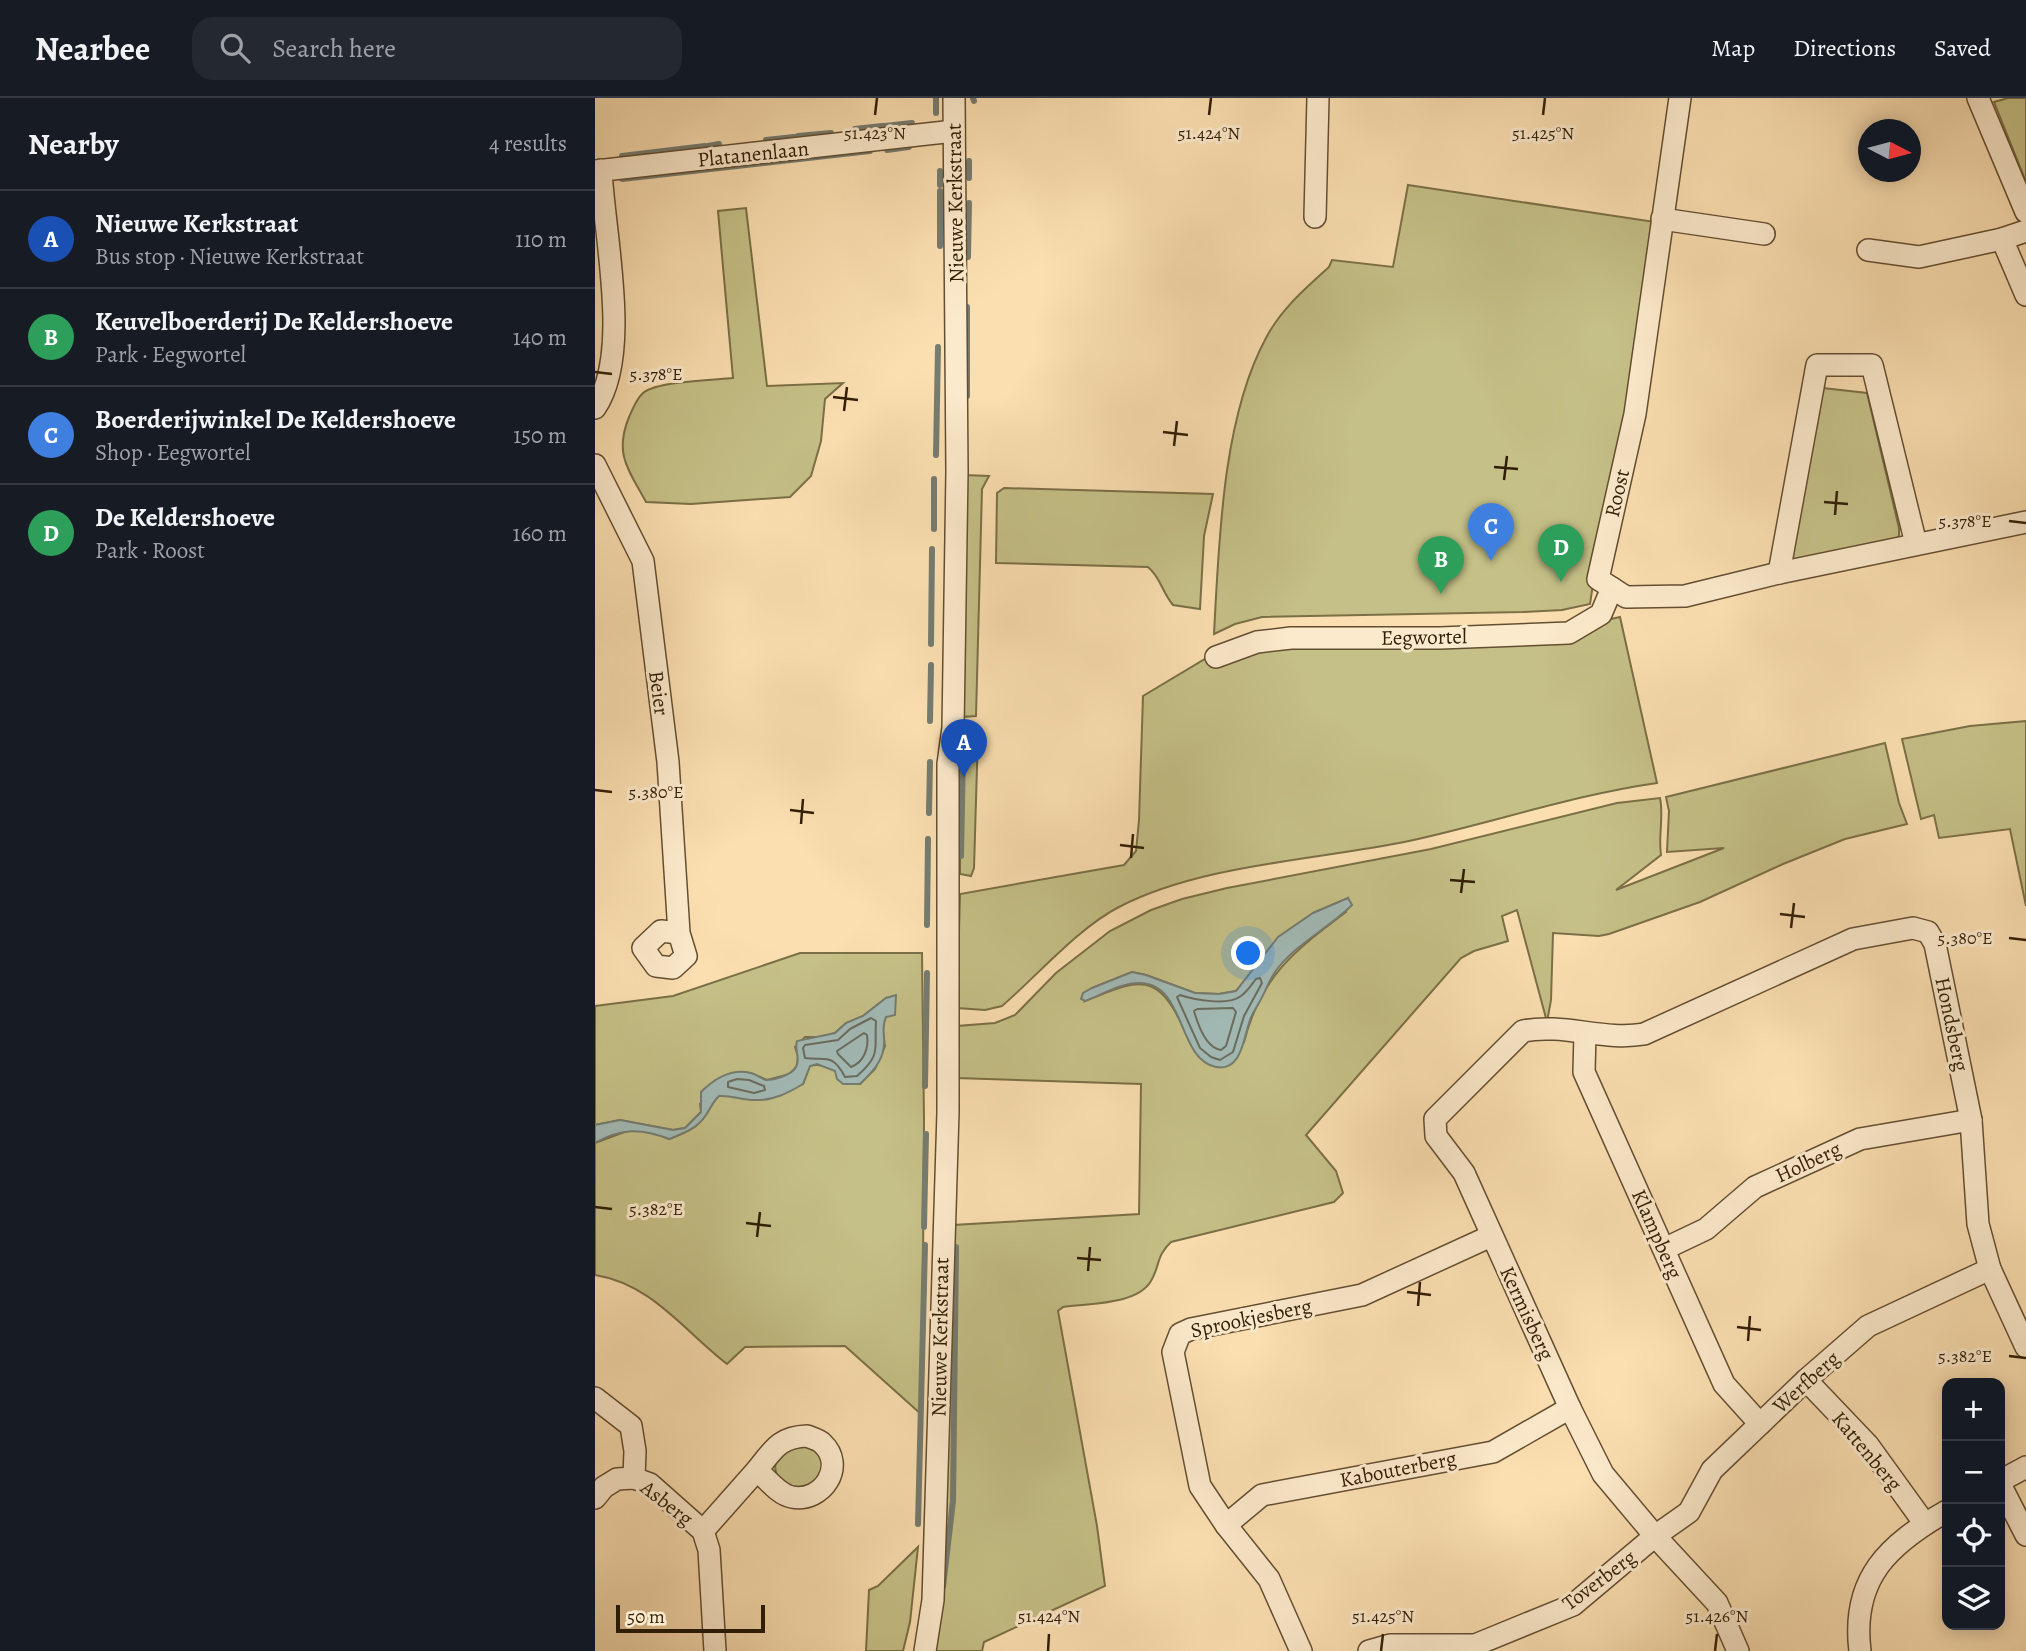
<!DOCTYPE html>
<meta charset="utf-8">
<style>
:root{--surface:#171b24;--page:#242831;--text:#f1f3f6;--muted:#9ea1a6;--line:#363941;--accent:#c59692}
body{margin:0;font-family:Alegreya,serif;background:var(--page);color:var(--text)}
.controls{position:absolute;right:21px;bottom:21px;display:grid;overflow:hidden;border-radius:14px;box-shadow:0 4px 18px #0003}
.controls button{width:63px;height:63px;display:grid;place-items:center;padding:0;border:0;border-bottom:2px solid var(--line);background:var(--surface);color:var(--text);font:35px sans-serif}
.compass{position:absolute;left:1263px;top:21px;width:63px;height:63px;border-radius:50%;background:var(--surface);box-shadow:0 4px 18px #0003;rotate:96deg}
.scale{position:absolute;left:21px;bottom:18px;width:149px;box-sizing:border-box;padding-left:7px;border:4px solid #311e06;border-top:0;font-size:19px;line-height:24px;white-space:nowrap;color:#311e06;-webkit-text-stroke:5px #fceacc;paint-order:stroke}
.you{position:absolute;left:654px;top:856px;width:24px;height:24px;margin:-18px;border:5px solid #fff;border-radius:50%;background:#1a73e8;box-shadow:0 0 0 10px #1a73e833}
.badge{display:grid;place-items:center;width:46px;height:46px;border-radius:50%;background:var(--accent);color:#fff;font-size:23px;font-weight:700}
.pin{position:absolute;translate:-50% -58px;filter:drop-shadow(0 2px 4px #0008)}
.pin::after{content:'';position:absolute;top:37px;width:24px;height:21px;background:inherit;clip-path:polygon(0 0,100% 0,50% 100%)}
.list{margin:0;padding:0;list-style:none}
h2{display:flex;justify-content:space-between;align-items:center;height:91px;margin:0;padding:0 28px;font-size:30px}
h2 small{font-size:23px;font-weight:400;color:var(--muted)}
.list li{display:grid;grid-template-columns:46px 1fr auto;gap:21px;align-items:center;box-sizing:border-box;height:98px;padding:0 28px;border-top:2px solid var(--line)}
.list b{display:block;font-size:26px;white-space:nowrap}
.list p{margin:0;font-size:23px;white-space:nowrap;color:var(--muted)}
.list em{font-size:23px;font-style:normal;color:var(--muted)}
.icon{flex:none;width:38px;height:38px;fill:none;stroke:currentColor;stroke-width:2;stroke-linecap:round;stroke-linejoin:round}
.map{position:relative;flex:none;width:1431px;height:1553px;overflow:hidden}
header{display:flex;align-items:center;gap:42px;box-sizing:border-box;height:98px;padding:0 35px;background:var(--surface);border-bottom:2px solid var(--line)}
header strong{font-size:33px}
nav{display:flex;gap:38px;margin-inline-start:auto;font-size:24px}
.search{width:490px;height:63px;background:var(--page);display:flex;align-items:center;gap:18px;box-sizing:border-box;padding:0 24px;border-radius:21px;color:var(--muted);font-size:26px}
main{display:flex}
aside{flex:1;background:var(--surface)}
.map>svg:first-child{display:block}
.green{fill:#c5c087;stroke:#7b6f46;stroke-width:2;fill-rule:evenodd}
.water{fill:#a2bab6;stroke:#757c70;stroke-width:2}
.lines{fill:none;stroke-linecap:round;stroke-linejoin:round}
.shore{stroke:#6a6c5e;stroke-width:2}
.stream{stroke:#757c70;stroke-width:6}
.minor-casing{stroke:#644e31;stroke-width:24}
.minor{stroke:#fceacc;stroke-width:21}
.ticks{fill:none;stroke:#311e06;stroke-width:2.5}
.labels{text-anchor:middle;stroke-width:6;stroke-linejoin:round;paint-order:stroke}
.street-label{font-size:21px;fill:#311e06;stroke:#fceacc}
.ticks-label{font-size:18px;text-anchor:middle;fill:#311e06;stroke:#fceacc;stroke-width:6;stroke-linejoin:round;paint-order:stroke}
</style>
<header>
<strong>Nearbee</strong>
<div class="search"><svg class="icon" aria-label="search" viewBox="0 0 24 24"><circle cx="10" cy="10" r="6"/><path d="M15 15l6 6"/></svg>Search here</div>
<nav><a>Map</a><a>Directions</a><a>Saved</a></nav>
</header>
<main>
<aside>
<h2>Nearby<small>4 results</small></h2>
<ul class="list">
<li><span class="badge" style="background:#1a4fb4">A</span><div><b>Nieuwe Kerkstraat</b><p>Bus stop · Nieuwe Kerkstraat</p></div><em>110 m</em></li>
<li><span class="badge" style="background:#2e9e5b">B</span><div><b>Keuvelboerderij De Keldershoeve</b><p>Park · Eegwortel</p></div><em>140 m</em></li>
<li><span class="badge" style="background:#3f7fe0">C</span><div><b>Boerderijwinkel De Keldershoeve</b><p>Shop · Eegwortel</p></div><em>150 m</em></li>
<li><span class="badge" style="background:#2e9e5b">D</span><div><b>De Keldershoeve</b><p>Park · Roost</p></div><em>160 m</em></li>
</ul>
</aside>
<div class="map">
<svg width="1431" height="1553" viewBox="0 0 1431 1553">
<rect width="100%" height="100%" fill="#fbdfb1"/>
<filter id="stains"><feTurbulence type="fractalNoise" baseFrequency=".00286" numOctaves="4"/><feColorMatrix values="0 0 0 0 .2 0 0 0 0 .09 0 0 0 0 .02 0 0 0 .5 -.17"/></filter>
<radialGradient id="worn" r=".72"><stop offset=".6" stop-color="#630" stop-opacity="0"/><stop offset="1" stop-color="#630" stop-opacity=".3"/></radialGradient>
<!-- green -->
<g class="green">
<path d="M1413,0H1431V84L1399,4Z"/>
<path d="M813,87L1060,124L1034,320L1001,467L995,506L967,512L928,514L667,519L640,526L619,536C624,445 627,321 671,240C686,211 711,190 734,169L737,162L798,169Z"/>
<path d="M151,110L172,288L248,285L230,301L226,343L216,378L195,399L96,406L51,404C33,371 19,356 34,319C37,312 42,300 48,295C63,283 118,282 138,280L123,113Z"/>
<path d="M1228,290L1272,295L1304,430V438L1296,446L1205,466L1196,462Z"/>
<path d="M368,377L394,378L387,391L381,618L367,619Z"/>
<path d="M409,390L618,396L609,438L605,511L578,507C567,494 566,480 553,469L401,465L402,395Z"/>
<path d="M1025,519L1062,685C978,697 897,725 814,743C723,762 607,766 524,809C483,830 442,878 407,908L390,912L362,910L365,796L529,767L541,753L544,722L548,598L615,558L639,547L993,535L1016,521Z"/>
<path d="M1431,623V808L1415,731L1344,740L1339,717L1326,721L1307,641L1375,628Z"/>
<path d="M383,635L379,770L376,778L365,776L366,636Z"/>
<path d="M1290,645L1304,705L1312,726L1250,741L1188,766L1105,804L1014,836L1004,838L958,835L956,902L952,924L922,812L907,818L913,843L879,853L866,860L711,1037L741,1073L748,1095L739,1104L576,1144C561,1158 565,1168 556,1183C542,1207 494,1205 468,1209L463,1213L502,1428L510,1488L389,1544L387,1553H337L345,1512L350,1466L358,1127L544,1116L546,986L361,980L362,928L400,925L420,917L461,875L515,833L556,812L587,801L632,790L836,751L1022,705L1065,700C1069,719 1063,738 1066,757L1021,792L1129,750L1072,754L1074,713L1071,699ZM753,800L751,814C699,853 666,878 649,944L612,965C598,953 594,942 586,925C560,869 537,885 490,903L497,890L537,874L551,877L600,895L624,896L641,893L661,870L718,815Z"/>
<path d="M205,855H327L329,1021L327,1317L250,1248L150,1249L132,1266C89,1233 57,1186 0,1177V1045L32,1033L54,1032L74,1041C89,1035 102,1031 111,1016C116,1010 118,1003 124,998H137L159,1002L208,986L215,968C231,963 250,978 265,986L280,971L290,948L287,927L291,919V900L268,918L251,925L240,935L227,939H210L200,949L203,958L202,968L195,976L172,982L156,975L105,1006L106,1014L90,1030L78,1032L25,1022L0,1027V908L78,898Z"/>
<path d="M220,1346L233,1376L206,1396C186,1384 170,1375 188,1351Z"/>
<path d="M323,1449L315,1524L308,1553H271L274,1492L283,1488Z"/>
</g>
<!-- water -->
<g class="water">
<path d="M753,800L757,807C733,831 700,846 680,874C674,883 670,894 665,903C662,909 657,915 655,922C649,938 647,974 621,969C582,961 591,887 546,885C527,884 507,897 490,903L486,901L488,895L497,890L537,874L551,877L600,895L624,896L641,893L683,839L718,815Z"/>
<path d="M301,897L300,917L291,919C286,930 290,936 289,947C288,964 276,975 265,986H248L242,981L240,973L222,966L215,968L208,986C193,995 178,1003 159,1002C147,1002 136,997 124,998C118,1003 116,1010 111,1017C102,1031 89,1035 74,1041C46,1030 27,1030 0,1045V1027L25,1022L78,1032L90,1030L106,1014V994C119,981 137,970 156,975C161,976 166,981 171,982C179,982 197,977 201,969C206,960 199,952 202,943L240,935L251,925L268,918L291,900Z"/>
</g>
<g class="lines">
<!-- shore -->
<g class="shore">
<path d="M665,880L667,885L649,918L638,954L625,962L616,959L605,950L582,899L585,897C600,902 633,908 646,898C652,894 657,886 661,881Z"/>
<path d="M638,910L641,914L631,948L626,952C611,950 603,927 599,913L602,911Z"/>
<path d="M276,920L281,923C279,951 287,956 262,978L250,979C237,954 230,963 210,960L208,950L210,947L243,942L255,931Z"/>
<path d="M269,935L272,937C274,950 269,964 256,969L243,956L242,953Z"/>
<path d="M142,981L154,982L169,988L170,992L159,995L133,989V984Z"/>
</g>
<!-- stream -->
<g class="stream">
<path d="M341,0V15"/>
<path d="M378,0L379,3"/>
<path d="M290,28L317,25"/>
<path d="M260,31L287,28"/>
<path d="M203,38L236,35"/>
<path d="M171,42L199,39"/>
<path d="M113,48L124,46"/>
<path d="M292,52L314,49"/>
<path d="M27,58L110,48"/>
<path d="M374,80V63"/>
<path d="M27,81L275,53"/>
<path d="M345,87V73"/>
<path d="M345,148V93"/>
<path d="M373,159L374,105"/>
<path d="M372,298V209"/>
<path d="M341,357L343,249"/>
<path d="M339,431V381"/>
<path d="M336,546L337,451"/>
<path d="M335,623L336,567"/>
<path d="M334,715L335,664"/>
<path d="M366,758L368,657"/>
<path d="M332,827L333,741"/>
<path d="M330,988L332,875"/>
<path d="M329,1129L331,1036"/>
<path d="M323,1426L330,1147"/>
<path d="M348,1489L358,1403L361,1149"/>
</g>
<defs>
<g id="minor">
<path d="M1085,0L1040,316L1003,481L1031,499L1090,498L1184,475L1431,424"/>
<path d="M1383,0L1431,114"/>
<path d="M0,73L359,33"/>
<path d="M720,119L723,0"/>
<path d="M1067,121L1169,136"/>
<path d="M1407,141L1431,197"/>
<path d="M1273,152L1324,159L1407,141L1431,133"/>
<path d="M0,310C37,256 9,137 6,72"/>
<path d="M0,367L48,463L73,664L84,835L91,858L78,870L61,868L48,850L66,833L84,835"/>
<path d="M1184,475L1222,267H1277L1321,446"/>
<path d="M621,559L662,544L696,540H845L974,535L1006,516L1017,490"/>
<path d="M990,935L989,974L1129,1286L1165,1326"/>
<path d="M1069,1151L1111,1131L1160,1089L1265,1041L1376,1022"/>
<path d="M1211,1282L1273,1347L1330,1426"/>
<path d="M0,1300L36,1328L40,1353L39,1380"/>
<path d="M212,1338C217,1340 224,1342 227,1345C252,1368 227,1405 197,1399C184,1397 172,1381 162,1372C178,1352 184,1339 212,1338Z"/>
<path d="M1405,1383L1431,1369"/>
<path d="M1405,1386L1431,1437"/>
<path d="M0,1400L9,1389L22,1381L39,1380L55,1386L108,1433L114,1452L120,1553"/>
<path d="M631,1427L667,1397L898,1354L975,1310"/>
<path d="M108,1433L162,1372"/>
<path d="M330,1553L338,1502L353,1014V666L358,630L362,373L359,0"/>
<path d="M706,1553L674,1481L631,1427L605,1388L578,1254L585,1236L596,1231L767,1197L896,1138"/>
<path d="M774,1553L795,1547H880L978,1507L1060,1438L1094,1414L1117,1372L1211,1282L1273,1228L1395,1171"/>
<path d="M1143,1553L1122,1505L1060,1438L1008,1376L975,1310L869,1075L841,1038L840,1021L928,933C968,925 1009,943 1049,936L1258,841L1318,830L1333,834L1340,846L1376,1022L1383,1126L1395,1171L1431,1249"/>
<path d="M1265,1553C1256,1480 1294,1446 1352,1413"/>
</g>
</defs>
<!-- minor casing -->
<use href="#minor" class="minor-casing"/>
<!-- minor -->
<use href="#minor" class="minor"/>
</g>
<!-- ticks -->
<path class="ticks" d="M280,17L282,0M614,17L616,0M948,17L950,0M0,274L17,276M238,299L263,302M249,313L252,289M568,334L593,337M579,348L582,323M899,369L923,371M909,382L912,358M1229,404L1253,406M1240,417L1242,393M1414,423L1431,425M0,692L17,694M195,712L219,715M206,726L208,701M525,747L549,750M536,760L538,736M855,782L880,784M866,795L869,771M1185,816L1210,819M1196,830L1199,805M1414,840L1431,842M0,1109L17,1111M151,1125L176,1128M162,1139L165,1114M482,1160L506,1162M493,1173L495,1149M812,1194L836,1197M823,1208L825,1184M1142,1229L1166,1232M1153,1243L1155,1218M1414,1258L1431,1260M453,1553L454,1536M786,1553L788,1536M1120,1553L1122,1536"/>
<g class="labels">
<!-- street labels -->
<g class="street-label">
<text transform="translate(158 56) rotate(-6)" y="7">Platanenlaan</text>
<text transform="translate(360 105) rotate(-91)" y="7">Nieuwe Kerkstraat</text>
<text transform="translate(1022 395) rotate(-77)" y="7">Roost</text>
<text transform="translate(829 539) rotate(-1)" y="7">Eegwortel</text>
<text transform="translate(64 595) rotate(82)" y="7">Beier</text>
<text transform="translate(1357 926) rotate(78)" y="7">Hondsberg</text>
<text transform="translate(1213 1064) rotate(-25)" y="7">Holberg</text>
<text transform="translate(1062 1136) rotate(66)" y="7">Klampberg</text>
<text transform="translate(932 1215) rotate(65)" y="7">Kermisberg</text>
<text transform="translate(656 1220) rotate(-12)" y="7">Sprookjesberg</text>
<text transform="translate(345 1239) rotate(-89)" y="7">Nieuwe Kerkstraat</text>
<text transform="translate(1211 1284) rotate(-42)" y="7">Werfberg</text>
<text transform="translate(1272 1353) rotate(50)" y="7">Kattenberg</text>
<text transform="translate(803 1371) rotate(-11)" y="7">Kabouterberg</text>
<text transform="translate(72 1405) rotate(38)" y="7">Asberg</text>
<text transform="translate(1004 1482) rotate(-37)" y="7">Toverberg</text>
</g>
</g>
<g class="ticks-label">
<text x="280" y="41">51.423°N</text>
<text x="614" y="41">51.424°N</text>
<text x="948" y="41">51.425°N</text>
<text x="61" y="282">5.378°E</text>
<text x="1370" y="429">5.378°E</text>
<text x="61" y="700">5.380°E</text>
<text x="1370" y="846">5.380°E</text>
<text x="61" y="1117">5.382°E</text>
<text x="1370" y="1264">5.382°E</text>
<text x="454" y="1524">51.424°N</text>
<text x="788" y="1524">51.425°N</text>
<text x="1122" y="1524">51.426°N</text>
</g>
<rect width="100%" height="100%" filter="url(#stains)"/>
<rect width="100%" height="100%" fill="url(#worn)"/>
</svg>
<div class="controls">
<button>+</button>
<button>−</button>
<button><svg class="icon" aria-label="locate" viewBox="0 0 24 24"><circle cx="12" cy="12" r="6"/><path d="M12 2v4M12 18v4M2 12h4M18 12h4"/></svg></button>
<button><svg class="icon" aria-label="layers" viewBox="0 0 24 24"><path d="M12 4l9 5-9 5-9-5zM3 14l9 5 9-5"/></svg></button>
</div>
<svg class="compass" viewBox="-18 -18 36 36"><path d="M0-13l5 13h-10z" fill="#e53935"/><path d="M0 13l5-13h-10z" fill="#9ea1a6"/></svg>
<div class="scale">50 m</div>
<div class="you"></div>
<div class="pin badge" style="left:369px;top:679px;background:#1a4fb4">A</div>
<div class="pin badge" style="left:846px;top:496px;background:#2e9e5b">B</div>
<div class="pin badge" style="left:896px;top:463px;background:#3f7fe0">C</div>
<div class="pin badge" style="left:966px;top:484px;background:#2e9e5b">D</div>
</div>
</main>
